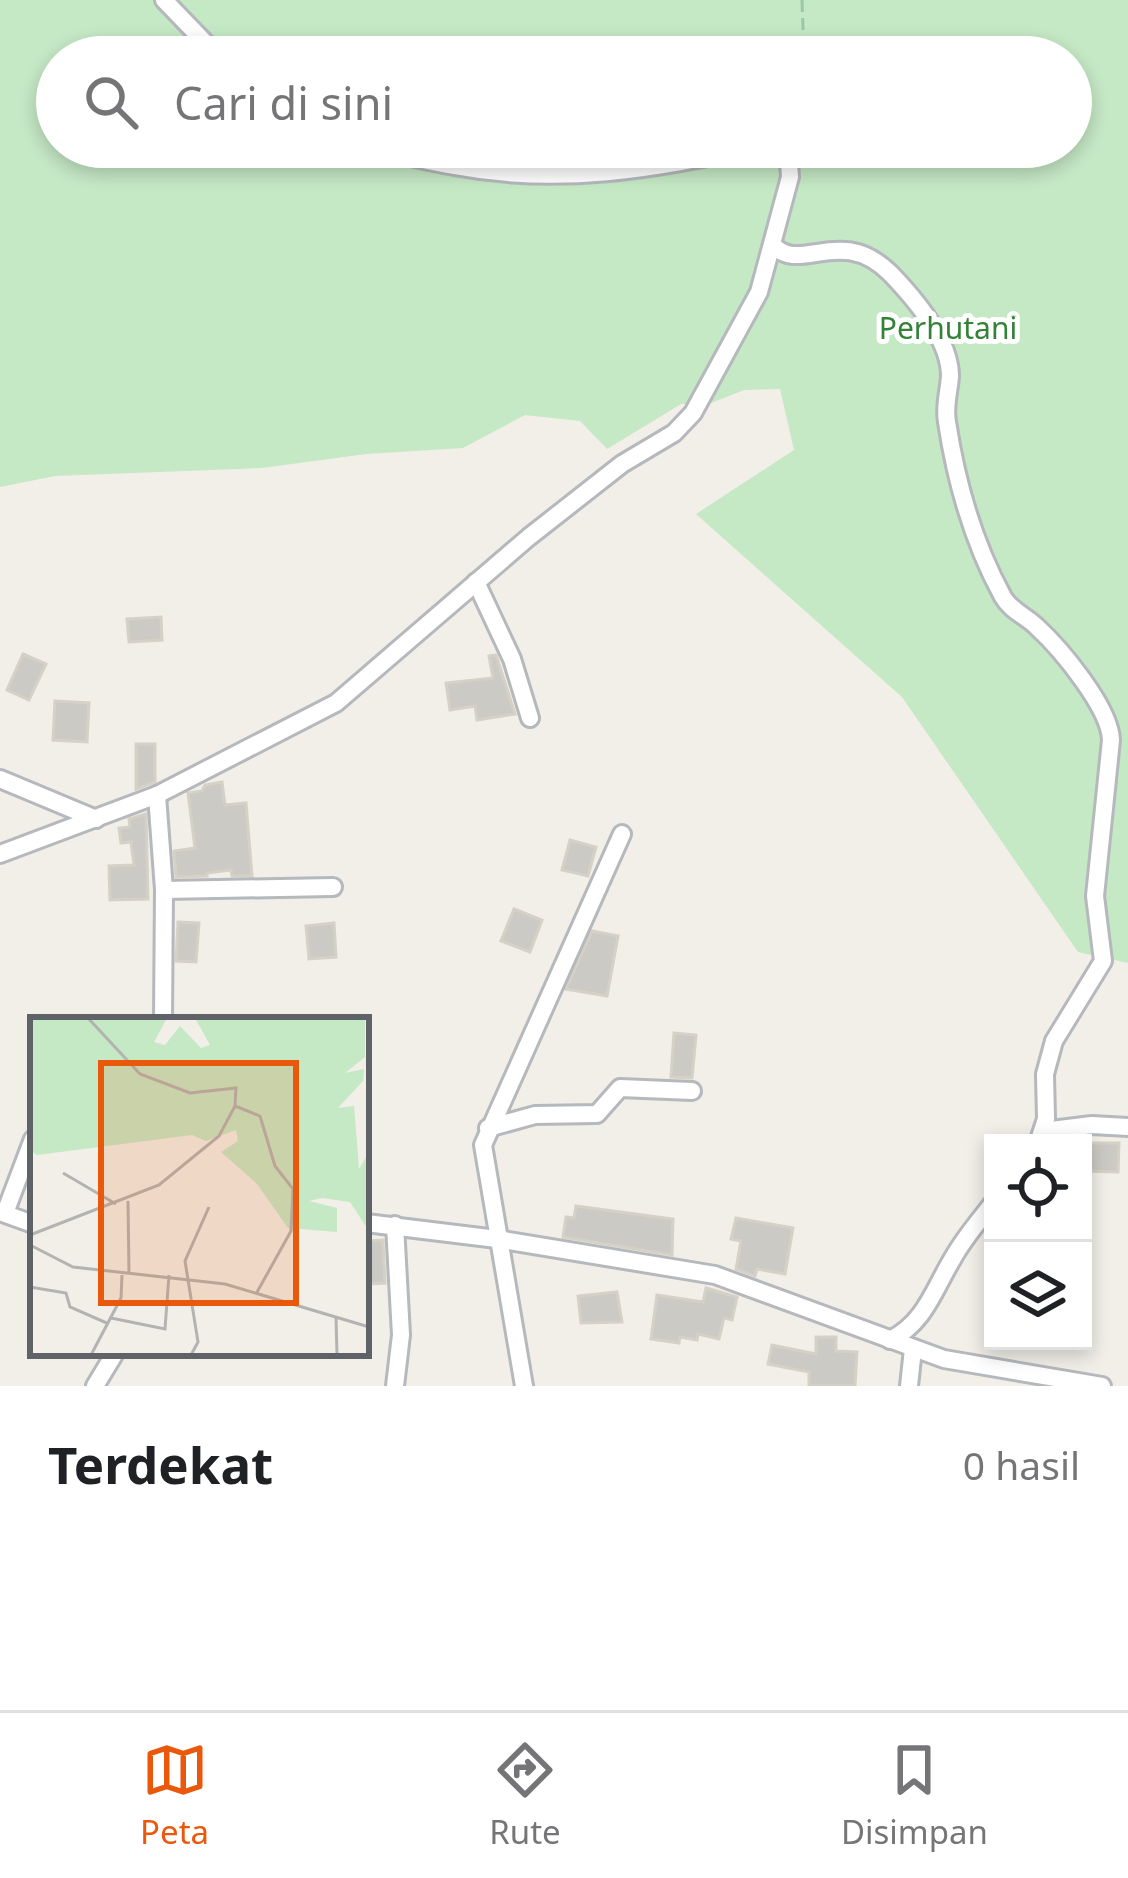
<!DOCTYPE html>
<html lang="id">
<style>
:root{--surface:#fff;--page:#f2f2f2;--text:#202124;--muted:#757577;--line:#e0e0e0;--accent:#ea580c}
body{margin:0;font-family:"Noto Sans",sans-serif;background:var(--page);color:var(--text)}
.controls{position:absolute;right:36px;bottom:36px;display:grid;overflow:hidden;border-radius:0px;box-shadow:0 6px 18px #0003}
.controls button{width:108px;height:108px;display:grid;place-items:center;padding:0;border:0;border-bottom:3px solid var(--line);background:var(--surface);color:var(--text);font:60px sans-serif}
.list{margin:0;padding:0;list-style:none}
h2{display:flex;justify-content:space-between;align-items:center;height:156px;margin:0;padding:0 48px;font-size:51px}
h2 small{font-size:39px;font-weight:400;color:var(--muted)}
.icon{flex:none;width:66px;height:66px;fill:none;stroke:currentColor;stroke-width:2;stroke-linecap:round;stroke-linejoin:round}
.map{position:relative;flex:none;width:1128px;height:1386px;overflow:hidden}
.search{position:absolute;background:var(--surface);box-shadow:0 6px 18px #0003;left:36px;right:36px;top:36px;height:132px;display:flex;align-items:center;gap:30px;box-sizing:border-box;padding:0 42px;border-radius:66px;color:var(--muted);font-size:45px}
.sheet{height:324px;background:var(--surface)}
nav{display:flex;justify-content:space-around;align-items:center;box-sizing:border-box;height:168px;border-top:3px solid var(--line);background:var(--surface);font-size:33px;color:var(--muted)}
nav a{display:grid;justify-items:center;gap:6px}
nav .on{color:var(--accent)}
.map>svg:first-child{display:block}
.green{fill:#c5e8c5;fill-rule:evenodd}
.building{fill:#cccac5;stroke:#d6d1c6;stroke-width:3}
.lines{fill:none;stroke-linecap:round;stroke-linejoin:round}
.minor-casing{stroke:#b5b8bc;stroke-width:22}
.path{stroke:#9cc7a9;stroke-width:3;stroke-dasharray:12 6;stroke-linecap:butt}
.minor{stroke:#fff;stroke-width:16}
.labels{text-anchor:middle;stroke-width:10;stroke-linejoin:round;paint-order:stroke}
.park-label{font-size:30px;fill:#348238;stroke:#fff}
.inset-road{fill:none;stroke:#b3b3b1;stroke-width:3}
.view{fill:#e8590c;fill-opacity:0.15;stroke:#e8590c;stroke-width:6}
.inset-edge{fill:none;stroke:#5f6368;stroke-width:6}
</style>
<div class="map">
<svg width="1128" height="1386" viewBox="0 0 1128 1386">
<rect width="100%" height="100%" fill="#f1efe8"/>
<!-- green -->
<path class="green" d="M0,0H1128V963L1078,952L902,697L696,514L794,450L780,389L744,390L711,403L681,404L607,449L580,421L525,415L463,448L366,454L262,468L55,476L0,487ZM57,57H1071V147H57Z"/>
<!-- building -->
<g class="building">
<path d="M161,617L162,640L129,642L127,619Z"/>
<path d="M23,654L46,664L29,700L7,690Z"/>
<path d="M496,655L515,714L477,720L475,706L450,710L446,683L493,678L489,656Z"/>
<path d="M55,701L89,703L87,742L53,740Z"/>
<path d="M136,744H155V782L136,789Z"/>
<path d="M222,782L225,805L246,803L252,876H232L231,870L207,873V876L176,877L174,851L195,848L188,793L202,791L205,785Z"/>
<path d="M146,814L148,899L110,900L109,866L134,865L131,842L121,843L119,828L130,827L129,819Z"/>
<path d="M570,840L596,847L588,876L562,870Z"/>
<path d="M514,909L542,920L530,952L501,941Z"/>
<path d="M178,922L199,923L196,962L176,961Z"/>
<path d="M334,923L336,957L309,959L306,926Z"/>
<path d="M592,931L618,936L607,996L566,989Z"/>
<path d="M674,1033L696,1035L692,1078L671,1077Z"/>
<path d="M1083,1143H1119L1118,1172L1083,1171Z"/>
<path d="M576,1206L673,1219L672,1255L563,1237L566,1217L574,1218Z"/>
<path d="M736,1218L793,1228L785,1274L757,1269L755,1276L736,1269L741,1241L731,1239Z"/>
<path d="M383,1240L385,1283L369,1284L366,1241Z"/>
<path d="M706,1288L737,1297L732,1320L724,1318L719,1339L698,1334L697,1340L680,1337L679,1343L651,1339L657,1295L703,1302Z"/>
<path d="M617,1292L622,1322L581,1323L578,1296Z"/>
<path d="M816,1337H836V1351L857,1352L855,1386H809V1372L768,1364L772,1345L816,1354Z"/>
</g>
<g class="lines">
<defs>
<g id="minor">
<path d="M164,0L219,57"/>
<path d="M382,147C405,158 430,161 454,166C561,186 652,169 757,147"/>
<path d="M774,246C801,274 841,224 891,274C915,299 950,340 950,376C949,392 944,406 947,422C956,481 974,544 1003,597C1011,611 1026,616 1037,627C1061,649 1110,708 1111,740L1095,896L1103,961L1054,1041L1045,1074L1046,1119L1038,1143"/>
<path d="M476,582L512,659L530,718"/>
<path d="M0,779L96,819"/>
<path d="M157,795L164,890L163,1020"/>
<path d="M0,854L157,795L336,703L529,537L622,464L674,433L693,413L759,292L790,177L789,162L777,147"/>
<path d="M164,890L333,887"/>
<path d="M488,1128L535,1115L597,1114L620,1088L692,1091"/>
<path d="M1043,1131L1092,1125L1128,1127"/>
<path d="M0,1212L33,1224"/>
<path d="M5,1213L33,1139"/>
<path d="M366,1223L497,1239L715,1275L944,1359L1102,1386"/>
<path d="M395,1225L401,1335L395,1386"/>
<path d="M890,1340C925,1323 934,1289 953,1258C964,1238 979,1221 993,1203"/>
<path d="M95,1386L115,1353"/>
<path d="M524,1386L483,1145L622,834"/>
<path d="M909,1386L913,1349"/>
</g>
</defs>
<!-- minor casing -->
<use href="#minor" class="minor-casing"/>
<!-- path -->
<path class="path" d="M802,0L804,57"/>
<!-- minor -->
<use href="#minor" class="minor"/>
</g>
<g class="labels">
<!-- park labels -->
<g class="park-label">
<text x="948" y="339">Perhutani</text>
</g>
</g>
<!-- overview -->
<g transform="translate(30 1017)">
<rect width="339" height="339" fill="#f1efe8"/>
<path d="M0,1H137L124,25L135,28L150,9L171,31L180,28L165,1H335V40L315,56L334,52L333,64L308,91L324,89L329,152L339,135V214L320,185L292,181L279,184L307,191V215L258,211L227,167L191,135L208,124L206,113L176,124L162,118L7,138L0,133Z" fill="#c5e8c5"/>
<path class="inset-road" d="M205,89L230,99L245,149L263,172L261,214L226,277M33,156L86,187M98,184L99,257M0,218L129,168L189,119L205,89L206,71L160,76L110,57L58,1M0,228L43,250L195,267L339,310M0,270L36,276L40,290L79,307M306,300L307,338M81,301L135,312L139,258M61,338L91,281L92,258M161,338L168,325L155,244L179,190"/>
<path class="view" d="M71,46H266V286H71Z"/>
<rect width="339" height="339" class="inset-edge"/>
</g>
</svg>
<div class="controls">
<button><svg class="icon" aria-label="locate" viewBox="0 0 24 24"><circle cx="12" cy="12" r="6"/><path d="M12 2v4M12 18v4M2 12h4M18 12h4"/></svg></button>
<button><svg class="icon" aria-label="layers" viewBox="0 0 24 24"><path d="M12 4l9 5-9 5-9-5zM3 14l9 5 9-5"/></svg></button>
</div>
<div class="search"><svg class="icon" aria-label="search" viewBox="0 0 24 24"><circle cx="10" cy="10" r="6"/><path d="M15 15l6 6"/></svg>Cari di sini</div>
</div>
<section class="sheet">
<h2>Terdekat<small>0 hasil</small></h2>
<ul class="list">
</ul>
</section>
<nav>
<a class="on"><svg class="icon" aria-label="map" viewBox="0 0 24 24"><path d="M3 6l6-2 6 2 6-2v14l-6 2-6-2-6 2zM9 4v14M15 6v14"/></svg>Peta</a>
<a><svg class="icon" aria-label="directions" viewBox="0 0 24 24"><path d="M12 3l9 9-9 9-9-9zM9 14v-3h6M13 9l2 2-2 2"/></svg>Rute</a>
<a><svg class="icon" aria-label="saved" viewBox="0 0 24 24"><path d="M7 4h10v16l-5-4-5 4z"/></svg>Disimpan</a>
</nav>
